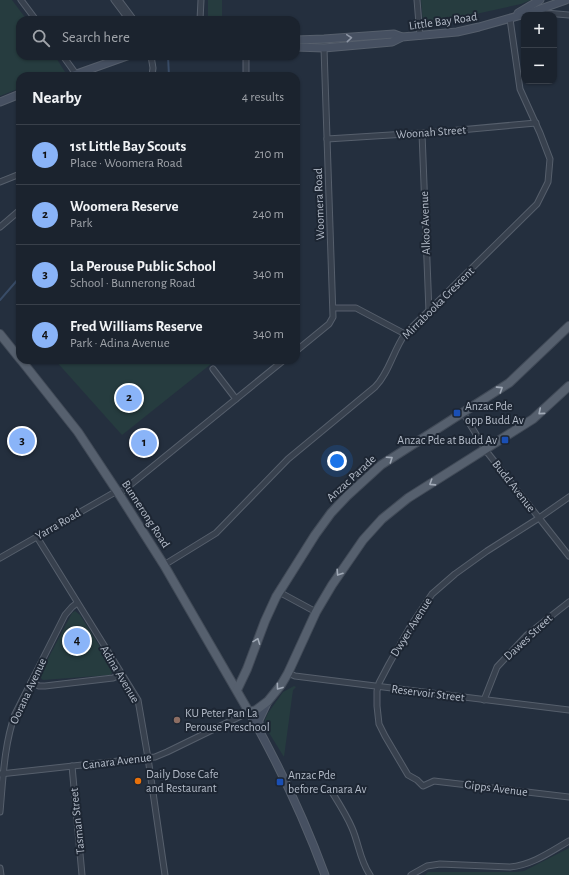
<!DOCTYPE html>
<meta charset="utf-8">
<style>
:root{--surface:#1b232e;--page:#242b36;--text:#f1f3f6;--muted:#a0a4aa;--line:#39404a;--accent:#8ab4f8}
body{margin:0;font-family:"Alegreya Sans",sans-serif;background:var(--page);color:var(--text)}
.controls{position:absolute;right:12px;top:12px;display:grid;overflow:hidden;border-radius:8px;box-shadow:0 1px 3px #0004}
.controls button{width:36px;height:36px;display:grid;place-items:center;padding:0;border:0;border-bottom:1px solid var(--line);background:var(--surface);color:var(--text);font:20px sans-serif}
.you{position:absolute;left:337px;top:461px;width:14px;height:14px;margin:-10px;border:3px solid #fff;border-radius:50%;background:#1a73e8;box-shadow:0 0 0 6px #1a73e833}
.badge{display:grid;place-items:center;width:26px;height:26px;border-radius:50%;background:var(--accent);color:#111;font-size:13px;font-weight:700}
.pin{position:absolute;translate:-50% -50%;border:2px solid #fff;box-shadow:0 1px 4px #0006}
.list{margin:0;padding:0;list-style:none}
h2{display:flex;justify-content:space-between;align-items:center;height:52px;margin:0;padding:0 16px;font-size:17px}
h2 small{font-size:13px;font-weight:400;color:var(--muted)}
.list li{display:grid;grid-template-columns:26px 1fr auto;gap:12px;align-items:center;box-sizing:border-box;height:60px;padding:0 16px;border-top:1px solid var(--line)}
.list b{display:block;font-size:15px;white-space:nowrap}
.list p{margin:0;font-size:13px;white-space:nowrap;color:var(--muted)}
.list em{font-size:13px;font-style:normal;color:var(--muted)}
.icon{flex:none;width:22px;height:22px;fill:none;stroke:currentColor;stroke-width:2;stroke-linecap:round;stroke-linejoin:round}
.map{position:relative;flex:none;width:569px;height:875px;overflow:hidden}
.search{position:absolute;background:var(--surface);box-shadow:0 1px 3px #0004;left:16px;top:16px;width:284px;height:44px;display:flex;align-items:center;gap:10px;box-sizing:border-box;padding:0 14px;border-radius:12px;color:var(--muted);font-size:15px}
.panel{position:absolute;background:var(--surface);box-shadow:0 1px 3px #0004;left:16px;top:72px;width:284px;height:292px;border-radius:12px}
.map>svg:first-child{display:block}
.green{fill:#263c3f}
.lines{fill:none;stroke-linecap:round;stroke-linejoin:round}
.stream{stroke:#394c67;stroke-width:2}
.street-casing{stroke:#565f6c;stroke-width:7}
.secondary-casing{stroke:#565f6c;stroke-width:9}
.primary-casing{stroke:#414a57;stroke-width:10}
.street{stroke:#38414e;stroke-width:5}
.secondary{stroke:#465061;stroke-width:7}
.primary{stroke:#56606e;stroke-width:8}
.oneway{stroke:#8e96a5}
.oneway2{stroke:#a1aab7}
.transit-dot{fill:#1a4fb4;stroke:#1d2633;stroke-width:1.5}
.education-dot{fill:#8d6e63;stroke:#1d2633;stroke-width:1.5}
.food-dot{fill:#e8710a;stroke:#1d2633;stroke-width:1.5}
.labels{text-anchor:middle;stroke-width:4;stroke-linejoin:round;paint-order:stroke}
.street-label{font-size:12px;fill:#b4bcc9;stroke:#1d2633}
.poi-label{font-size:12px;fill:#b4bcc9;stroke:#1d2633;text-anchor:start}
</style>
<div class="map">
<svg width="569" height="875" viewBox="0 0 569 875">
<rect width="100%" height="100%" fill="#242f3e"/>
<!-- green -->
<g class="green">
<path d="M0,0H12L27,20H20V56H55L65,72L53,76H20V88L0,96Z"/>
<rect x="208" y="0" width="14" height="20"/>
<path d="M421,0H531L521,4L426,25L423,23Z"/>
<path d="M55,360H216L122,435Z"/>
<path d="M75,611L80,615L112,666L113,672L110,675L43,680L40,677V674L72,613Z"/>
<path d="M294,686L296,687L293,690L284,757L266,728L265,720L268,713L283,692Z"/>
<path d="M569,848V875H425L428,872H516L524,871Z"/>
</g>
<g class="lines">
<!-- stream -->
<g class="stream">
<path d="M168,56L169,76"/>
<path d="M0,300L20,277"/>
</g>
<defs>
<g id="street">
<path d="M21,0L36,20"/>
<path d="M114,0L129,20"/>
<path d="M119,0L134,20"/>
<path d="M417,0L420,36"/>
<path d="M534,12L569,15"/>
<path d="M200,20L201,0"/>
<path d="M63,56L76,74"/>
<path d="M151,56L153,68L152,76"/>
<path d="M246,56V76"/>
<path d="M422,133L429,312"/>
<path d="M327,139L438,132L536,123"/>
<path d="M0,182L20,174"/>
<path d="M0,227L20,210"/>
<path d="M334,308H356L405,334"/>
<path d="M296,351L329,324L333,317L324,48"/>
<path d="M213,369L236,399"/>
<path d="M463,413L487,452L569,556"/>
<path d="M119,494L284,360"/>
<path d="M569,497L539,518L487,551L455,574L432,594L410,627L389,664L379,683L377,691V706L379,724L385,736L408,775L417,780L423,786L434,781L569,797"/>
<path d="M37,537L138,700L148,758L165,875"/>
<path d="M0,558L117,491"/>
<path d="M164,565L216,533L288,459L375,387C389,373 393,351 405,334L537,204L548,182L550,159L540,133L520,89L510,19"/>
<path d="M279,592L316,612"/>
<path d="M288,673L295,676L569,710"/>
<path d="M31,682L39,686H45L113,678L122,674"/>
<path d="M484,700L497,667L527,635L569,602"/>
<path d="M72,766L82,875"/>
<path d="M0,774L155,757L167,752L249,712"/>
<path d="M330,789C338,802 346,814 352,828C359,844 360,861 370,875"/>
<path d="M0,812C3,779 4,745 15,714L65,615L72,607L77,603"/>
<path d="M0,868L1,875"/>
<path d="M411,875L427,866L440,864L510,867C532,865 550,852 569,841"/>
</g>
<g id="secondary">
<path d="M518,13L540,0"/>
<path d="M296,40L324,39L394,34L402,37"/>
<path d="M296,47L324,48L392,42L402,37L457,32L479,27L532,12L566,0"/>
<path d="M71,76L127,56"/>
<path d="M0,102L20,94"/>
<path d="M249,712C279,765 304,818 325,875"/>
<path d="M259,730V720L268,701"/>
</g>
<g id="primary">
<path d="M0,334L20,359"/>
<path d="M21,360L78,432L117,491L164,565L249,712L256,710L268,701L281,685L288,673L316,612L332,585L363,540L382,519L408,498L533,419L569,386"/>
<path d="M237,690L247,669L265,621L276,597L315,535L331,513L347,496L381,465L509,383L569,326"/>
</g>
</defs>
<!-- street casing -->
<use href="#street" class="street-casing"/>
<!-- secondary casing -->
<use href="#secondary" class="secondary-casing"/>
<!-- primary casing -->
<use href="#primary" class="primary-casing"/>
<!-- street -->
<use href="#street" class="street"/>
<!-- secondary -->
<use href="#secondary" class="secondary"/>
<!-- primary -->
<use href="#primary" class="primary"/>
</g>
<!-- one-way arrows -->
<defs><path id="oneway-chevron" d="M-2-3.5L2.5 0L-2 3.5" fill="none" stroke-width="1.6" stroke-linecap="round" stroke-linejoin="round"/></defs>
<use class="oneway" href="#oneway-chevron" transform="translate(349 38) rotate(-5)"/>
<g class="oneway2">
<use href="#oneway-chevron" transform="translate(500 389) rotate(-33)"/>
<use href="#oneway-chevron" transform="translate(541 412) rotate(140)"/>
<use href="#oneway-chevron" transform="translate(390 459) rotate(-34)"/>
<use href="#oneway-chevron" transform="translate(432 483) rotate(147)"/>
<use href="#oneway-chevron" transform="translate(339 573) rotate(123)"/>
<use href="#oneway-chevron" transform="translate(257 641) rotate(-69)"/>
<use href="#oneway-chevron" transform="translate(279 687) rotate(126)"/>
</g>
<!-- markers -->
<g class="transit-dot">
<rect x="453" y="409" width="8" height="8" rx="2"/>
<rect x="501" y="436" width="8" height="8" rx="2"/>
<rect x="276" y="778" width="8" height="8" rx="2"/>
</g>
<circle class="education-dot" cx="177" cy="720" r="4"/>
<circle class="food-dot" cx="138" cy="781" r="4"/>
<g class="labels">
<!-- street labels -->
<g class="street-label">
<text transform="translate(443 21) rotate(-8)" y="4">Little Bay Road</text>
<text transform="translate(431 132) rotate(-4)" y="4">Woonah Street</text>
<text transform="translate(319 204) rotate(-92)" y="4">Woomera Road</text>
<text transform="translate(425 223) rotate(-92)" y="4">Alkoo Avenue</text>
<text transform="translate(438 303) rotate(-45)" y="4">Mirrabooka Crescent</text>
<text transform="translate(351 478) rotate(-43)" y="4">Anzac Parade</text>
<text transform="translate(514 486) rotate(52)" y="4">Budd Avenue</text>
<text transform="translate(146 514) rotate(57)" y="4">Bunnerong Road</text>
<text transform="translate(58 524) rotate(-30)" y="4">Yarra Road</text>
<text transform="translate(411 627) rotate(-58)" y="4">Dwyer Avenue</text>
<text transform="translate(528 637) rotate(-43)" y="4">Dawes Street</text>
<text transform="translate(120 674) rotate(59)" y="4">Adina Avenue</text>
<text transform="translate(28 691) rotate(-65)" y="4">Oorana Avenue</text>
<text transform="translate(428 693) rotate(7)" y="4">Reservoir Street</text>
<text transform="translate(117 761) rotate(-7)" y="4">Canara Avenue</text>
<text transform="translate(496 788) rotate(7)" y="4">Gipps Avenue</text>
<text transform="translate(77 821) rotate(-96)" y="4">Tasman Street</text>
</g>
<!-- poi labels -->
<g class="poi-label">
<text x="465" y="410">Anzac Pde<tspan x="465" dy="14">opp Budd Av</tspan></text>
<text x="497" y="444" text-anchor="end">Anzac Pde at Budd Av</text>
<text x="185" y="717">KU Peter Pan La<tspan x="185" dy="14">Perouse Preschool</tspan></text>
<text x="146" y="778">Daily Dose Cafe<tspan x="146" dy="14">and Restaurant</tspan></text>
<text x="288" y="779">Anzac Pde<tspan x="288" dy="14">before Canara Av</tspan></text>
</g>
</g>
</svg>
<div class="controls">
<button>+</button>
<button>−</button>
</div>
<div class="you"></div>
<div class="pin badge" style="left:144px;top:443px">1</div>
<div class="pin badge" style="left:129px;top:398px">2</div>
<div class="pin badge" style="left:22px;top:441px">3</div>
<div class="pin badge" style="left:77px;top:641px">4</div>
<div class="search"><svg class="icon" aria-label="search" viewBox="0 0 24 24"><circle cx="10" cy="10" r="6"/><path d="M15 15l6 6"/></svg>Search here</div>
<section class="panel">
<h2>Nearby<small>4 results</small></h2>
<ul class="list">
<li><span class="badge">1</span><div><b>1st Little Bay Scouts</b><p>Place · Woomera Road</p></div><em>210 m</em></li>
<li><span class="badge">2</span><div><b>Woomera Reserve</b><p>Park</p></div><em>240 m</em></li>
<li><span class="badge">3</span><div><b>La Perouse Public School</b><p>School · Bunnerong Road</p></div><em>340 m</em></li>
<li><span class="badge">4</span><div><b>Fred Williams Reserve</b><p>Park · Adina Avenue</p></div><em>340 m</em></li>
</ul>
</section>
</div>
